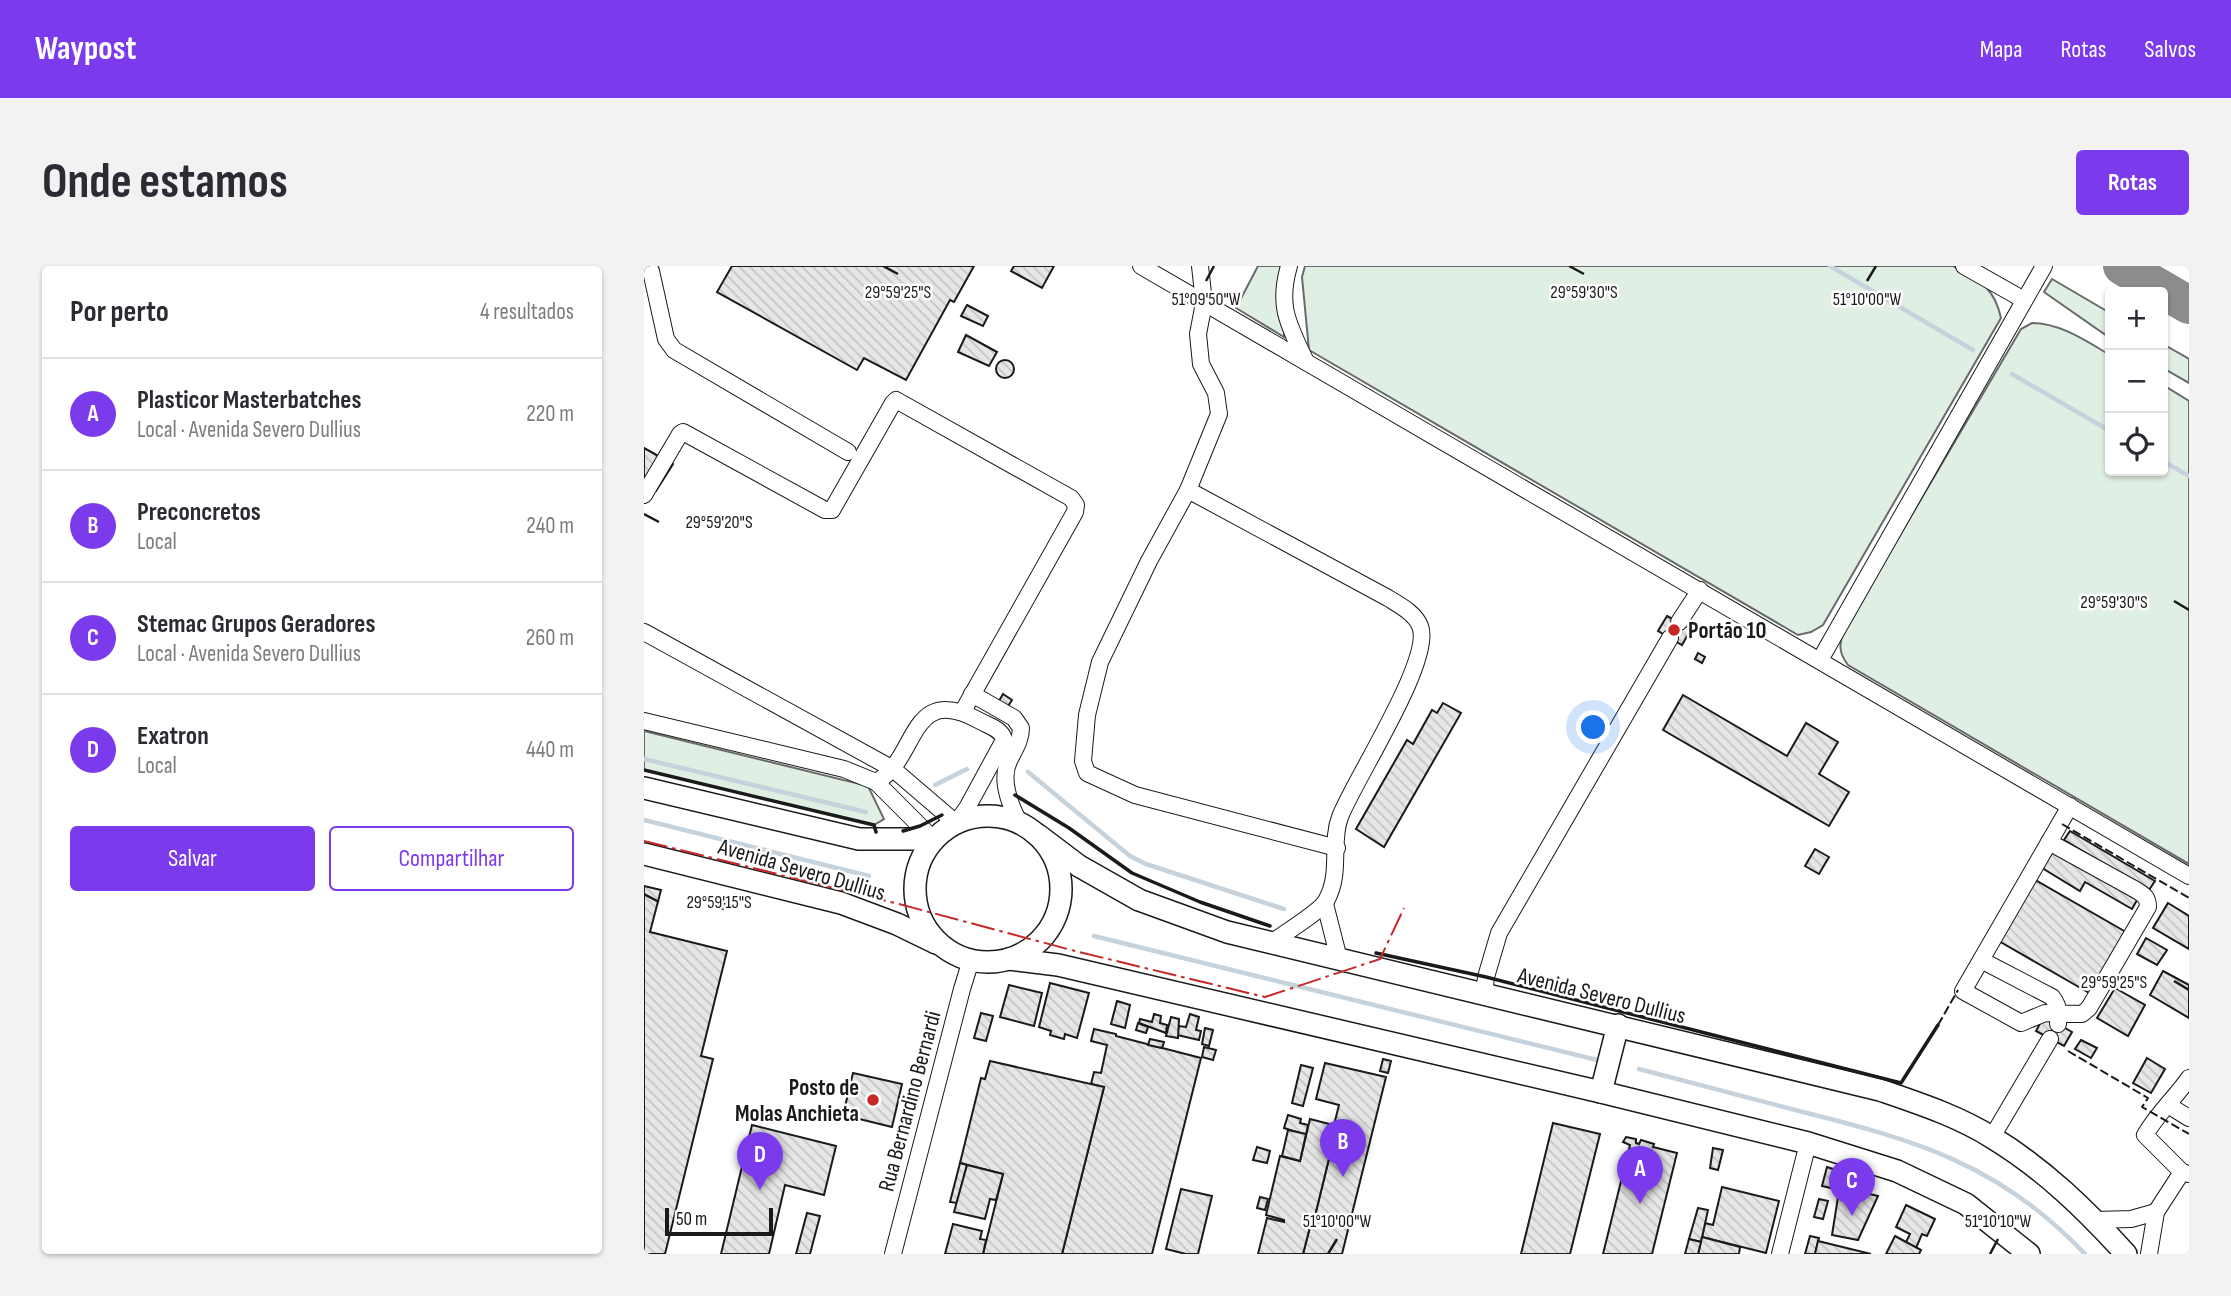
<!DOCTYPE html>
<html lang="pt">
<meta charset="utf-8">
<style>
:root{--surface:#fff;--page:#f2f2f3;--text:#2b2b33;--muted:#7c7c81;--line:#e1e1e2;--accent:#7c3aed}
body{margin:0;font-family:"Sofia Sans Condensed",sans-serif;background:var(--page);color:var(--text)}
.controls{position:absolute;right:21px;top:21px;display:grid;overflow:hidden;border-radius:7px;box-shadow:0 2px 5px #0004}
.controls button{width:63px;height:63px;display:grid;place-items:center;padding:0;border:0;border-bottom:2px solid var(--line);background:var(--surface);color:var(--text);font:35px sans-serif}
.scale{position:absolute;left:21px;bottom:18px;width:108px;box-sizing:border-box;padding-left:7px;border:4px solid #1a1a1a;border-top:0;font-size:19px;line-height:24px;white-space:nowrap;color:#1a1a1a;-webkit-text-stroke:5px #fff;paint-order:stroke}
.you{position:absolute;left:950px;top:462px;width:24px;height:24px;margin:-18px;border:5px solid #fff;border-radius:50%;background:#1a73e8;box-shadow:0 0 0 10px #1a73e833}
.badge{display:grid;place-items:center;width:46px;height:46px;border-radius:50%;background:var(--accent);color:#fff;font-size:23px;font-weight:700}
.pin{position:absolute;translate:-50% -58px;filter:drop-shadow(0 2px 4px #0008)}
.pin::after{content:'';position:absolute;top:37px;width:24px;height:21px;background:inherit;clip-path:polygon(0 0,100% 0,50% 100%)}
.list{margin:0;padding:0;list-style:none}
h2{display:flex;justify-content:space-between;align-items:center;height:91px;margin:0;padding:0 28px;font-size:30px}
h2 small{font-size:23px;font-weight:400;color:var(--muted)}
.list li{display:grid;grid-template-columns:46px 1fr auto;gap:21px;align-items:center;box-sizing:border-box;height:112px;padding:0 28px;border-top:2px solid var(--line)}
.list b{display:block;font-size:26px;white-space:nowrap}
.list p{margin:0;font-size:23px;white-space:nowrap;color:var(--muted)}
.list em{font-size:23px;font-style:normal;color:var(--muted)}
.actions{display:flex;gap:14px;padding:21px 28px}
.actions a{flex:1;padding:16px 0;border:2px solid var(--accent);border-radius:7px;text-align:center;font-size:24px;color:var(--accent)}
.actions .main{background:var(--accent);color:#fff}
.icon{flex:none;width:38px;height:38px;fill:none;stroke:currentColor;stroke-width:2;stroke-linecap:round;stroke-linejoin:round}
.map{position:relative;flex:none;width:1545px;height:988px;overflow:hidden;border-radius:7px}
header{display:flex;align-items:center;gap:42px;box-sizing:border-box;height:98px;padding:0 35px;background:var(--accent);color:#fff}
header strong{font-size:33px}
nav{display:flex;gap:38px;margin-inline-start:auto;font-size:24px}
.intro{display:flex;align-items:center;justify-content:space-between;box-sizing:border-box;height:168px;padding:0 42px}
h1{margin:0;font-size:49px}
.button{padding:18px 32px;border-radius:7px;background:var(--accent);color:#fff;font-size:24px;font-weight:700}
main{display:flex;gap:42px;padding:0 42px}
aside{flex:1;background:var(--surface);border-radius:7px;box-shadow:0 2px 5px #0004}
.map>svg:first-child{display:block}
.green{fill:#e0efe3;stroke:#6a6a6a;stroke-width:2}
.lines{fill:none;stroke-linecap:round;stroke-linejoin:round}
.stream{stroke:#c6d2dc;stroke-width:4.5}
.taxiway{stroke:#8c8c8c;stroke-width:38}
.building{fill:url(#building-back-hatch);stroke:#1a1a1a;stroke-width:2}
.minor-casing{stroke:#1a1a1a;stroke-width:18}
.major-casing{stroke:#1a1a1a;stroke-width:24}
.minor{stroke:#fff;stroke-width:16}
.major{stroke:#fff;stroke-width:21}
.fence{stroke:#1a1a1a;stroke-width:2;stroke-dasharray:9 3.5;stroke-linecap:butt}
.wall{stroke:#1a1a1a;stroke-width:3.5}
.power{stroke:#c62828;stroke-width:2;stroke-dasharray:24 5 3.5 5;stroke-linecap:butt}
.ticks{fill:none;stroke:#1a1a1a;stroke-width:2.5}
.poi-dot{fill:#c62828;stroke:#fff;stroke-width:2.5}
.labels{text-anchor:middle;stroke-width:5;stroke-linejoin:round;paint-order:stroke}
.poi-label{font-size:23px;font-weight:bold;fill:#1a1a1a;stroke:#fff;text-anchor:start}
.street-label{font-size:23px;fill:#1a1a1a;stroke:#fff}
.ticks-label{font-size:18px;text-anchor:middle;fill:#1a1a1a;stroke:#fff;stroke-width:5;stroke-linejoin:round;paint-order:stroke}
</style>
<header>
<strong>Waypost</strong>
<nav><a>Mapa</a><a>Rotas</a><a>Salvos</a></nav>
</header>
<div class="intro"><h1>Onde estamos</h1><a class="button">Rotas</a></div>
<main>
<aside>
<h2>Por perto<small>4 resultados</small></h2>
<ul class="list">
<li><span class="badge">A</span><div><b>Plasticor Masterbatches</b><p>Local · Avenida Severo Dullius</p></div><em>220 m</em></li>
<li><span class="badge">B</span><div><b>Preconcretos</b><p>Local</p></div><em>240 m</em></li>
<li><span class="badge">C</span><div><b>Stemac Grupos Geradores</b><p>Local · Avenida Severo Dullius</p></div><em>260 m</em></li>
<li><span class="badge">D</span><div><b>Exatron</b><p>Local</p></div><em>440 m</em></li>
</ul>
<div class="actions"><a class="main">Salvar</a><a>Compartilhar</a></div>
</aside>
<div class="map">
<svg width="1545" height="988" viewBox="0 0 1545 988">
<defs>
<pattern id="building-back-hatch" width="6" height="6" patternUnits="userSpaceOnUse" patternTransform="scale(1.75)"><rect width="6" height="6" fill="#e6e6e6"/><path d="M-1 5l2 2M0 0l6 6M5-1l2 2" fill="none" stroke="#c5c5c5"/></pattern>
</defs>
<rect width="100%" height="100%" fill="#fff"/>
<!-- green -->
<g class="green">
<path d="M614,0H640V71L592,42Z"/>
<path d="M661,0H1309C1335,15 1350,20 1357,52L1179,359L1167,366L1154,369L665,84L658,11Z"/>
<path d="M1408,13L1466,47V72L1400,26Z"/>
<path d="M1388,57C1416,57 1442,75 1466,89V205H1519V119L1545,135V598L1204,399C1195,387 1195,380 1199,366L1377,63Z"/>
<path d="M1519,78L1545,93V117L1519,102Z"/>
<path d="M0,465L224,520L240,553L230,559L0,504Z"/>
</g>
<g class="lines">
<!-- stream -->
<g class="stream">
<path d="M1186,0L1329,84"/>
<path d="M1368,108L1466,165"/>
<path d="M1519,195L1545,210"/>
<path d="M0,493L222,546"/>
<path d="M384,506L486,590L502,598L640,643"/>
<path d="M291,519L323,503"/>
<path d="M0,554L225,610"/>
<path d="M450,670L953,794"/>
<path d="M995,803C1049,817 1102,831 1155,845C1271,874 1356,898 1441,988"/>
</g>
<!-- taxiway -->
<path class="taxiway" d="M1478,0L1545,39"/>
</g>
<!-- building -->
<g class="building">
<path d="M88,0H330L310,36L306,34L262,114L220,92L213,104L73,26Z"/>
<path d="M370,0H410L398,22L367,5Z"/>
<path d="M323,39L344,50L339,60L317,50Z"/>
<path d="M322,69L353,86L345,100L314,86Z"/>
<circle cx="361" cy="103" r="9"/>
<path d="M0,182L29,198L12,225L0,218Z"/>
<path d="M1023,350L1047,363L1038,379L1014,365Z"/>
<path d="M1054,387L1061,391L1058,397L1051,393Z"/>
<path d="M359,428L368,434L361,445L352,440Z"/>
<path d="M1039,429L1143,490L1162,457L1194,476L1175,508L1205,526L1185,560L1019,464Z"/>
<path d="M799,437L817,447L740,581L712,563L763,474L769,478L788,444L793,447Z"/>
<path d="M1426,565L1511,615L1505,624L1420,574Z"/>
<path d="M1171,583L1185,591L1175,608L1161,600Z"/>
<path d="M1408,584L1493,634L1488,643L1441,616L1436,625L1398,602Z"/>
<path d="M1388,612L1482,666L1447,728L1353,674Z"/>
<path d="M0,620L17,624L6,666L83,685L57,790L69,793L21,988H0Z"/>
<path d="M75,632L82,634L79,643L73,641Z"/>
<path d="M1524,637L1545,650V683L1509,662Z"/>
<path d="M1502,672L1523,684L1513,699L1493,688Z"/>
<path d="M1519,705L1545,719V752L1506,729Z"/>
<path d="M406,717L445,727L433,772L421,768L420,773L406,769L407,765L395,761Z"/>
<path d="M365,719L398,727L390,760L356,751Z"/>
<path d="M1471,722L1501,739L1484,770L1453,752Z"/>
<path d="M473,735L486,739L481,762L467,758Z"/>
<path d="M337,747L349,750L342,775L330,772Z"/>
<path d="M510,748L517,750L516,757L523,759L522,767L495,757L496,753L508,756Z"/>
<path d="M546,748L555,751L552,764L557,765L555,774L533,769L535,760L542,761Z"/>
<path d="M1400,750L1428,766L1420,780L1392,765Z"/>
<path d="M527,751L535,753L534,772L522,770Z"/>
<path d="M494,757L504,761L502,767L492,764Z"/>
<path d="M561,762L569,764L565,780L558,778Z"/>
<path d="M450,763L472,768V770L557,792L508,988H418L460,821L447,818L450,806L457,807L463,779L447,775Z"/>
<path d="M506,773L520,776L518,782L504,779Z"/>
<path d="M1437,774L1453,782L1447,792L1431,783Z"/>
<path d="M560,781L572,784L569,794L558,791Z"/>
<path d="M1503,792L1521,803L1507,827L1489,817Z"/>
<path d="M739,793L747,795L744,807L736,805Z"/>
<path d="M346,795L460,821L418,988H339L359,908L316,897L337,812L341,813Z"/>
<path d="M681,797L742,811L698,988H659L666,961L668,962L693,860L690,859L695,839L672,833Z"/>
<path d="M657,799L669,802L659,840L648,837Z"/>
<path d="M209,807L258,818L248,861L199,849Z"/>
<path d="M644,849L657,853L656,857L664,859L662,869L640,862Z"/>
<path d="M666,853L693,860L668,962L666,961L659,988H614L623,952L640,956V954L622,949L636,890L656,895Z"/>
<path d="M909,857L956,868L926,988H877Z"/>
<path d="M108,859L192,880L180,929L141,919L125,988H77Z"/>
<path d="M644,864L662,868L656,895L638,890Z"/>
<path d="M982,871L992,873V877L995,878L997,874L1010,878L1009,881L1033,887L1008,988H959L986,879L979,876Z"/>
<path d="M613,881L626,885L623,897L609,894Z"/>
<path d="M1069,882L1079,884L1074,904L1066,902Z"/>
<path d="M316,897L323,899L313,937L306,936Z"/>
<path d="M323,899L359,908L352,934L346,933L341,953L310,946Z"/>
<path d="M1183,901L1192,904L1187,922L1178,920Z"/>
<path d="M1078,921L1135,935L1122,987L1058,971L1061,957L1069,959Z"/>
<path d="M537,923L568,930L554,988H542L522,983Z"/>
<path d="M1208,924L1234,930L1214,974L1188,969L1194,931L1202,925Z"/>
<path d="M616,931L624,933L621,944L613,942Z"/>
<path d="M1175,933L1184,935L1179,953L1170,951Z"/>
<path d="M1262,939L1291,953L1283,970L1278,968L1272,982L1262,976L1266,968L1252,961Z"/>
<path d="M1054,942L1064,944L1057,976L1045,973Z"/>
<path d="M163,947L176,950L166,988H152Z"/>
<path d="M309,958L338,965L336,973L342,974L339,988H301Z"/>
<path d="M1166,970L1175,972L1171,988H1161Z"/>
<path d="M1251,970L1277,984L1275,988H1242Z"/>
<path d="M1058,971L1096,981L1095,988H1054Z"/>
<path d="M1045,973L1057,976L1054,988H1041Z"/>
<path d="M1174,975L1227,988H1171Z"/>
</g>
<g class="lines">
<defs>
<g id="minor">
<path d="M4,0L7,5L22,73L30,84L204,186"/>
<path d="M497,0L662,96"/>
<path d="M556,0L560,37L554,68L557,98L572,127L575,148L544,224L505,295L456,396L443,449L439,495L443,507L491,529L693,582"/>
<path d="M645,0C633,41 645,59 662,96L1545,610"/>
<path d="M1320,0L1380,34"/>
<path d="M544,224L744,332C755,339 771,347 776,360C790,393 710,514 696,551C686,577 698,607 682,635C676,646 639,668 627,677"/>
<path d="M0,229L36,168L39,166L181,244H188L249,137L252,134L427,232L432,239L431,246L319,445"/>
<path d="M1035,356L1056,324"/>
<path d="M0,366L249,503L312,557L323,542L360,474C358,463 345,460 336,455C264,415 275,493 232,516L200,503L0,455"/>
<path d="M1176,394L1400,0"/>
<path d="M328,428L370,452L377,462C377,475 370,484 365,495C356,513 366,539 375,556"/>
<path d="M232,516L289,573"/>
<path d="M1405,576L1492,624C1500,629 1504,631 1504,641L1445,742L1438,748L1401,747L1377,757L1319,725L1337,694L1408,731C1415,740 1415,747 1414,758"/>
<path d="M681,638L695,693"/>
<path d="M1337,694L1426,540"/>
<path d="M840,728L842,711L855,667L1026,372"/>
<path d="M1545,812C1531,832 1513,848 1501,869L1538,906L1545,908"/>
<path d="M1524,839L1545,852"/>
<path d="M1348,871L1406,773"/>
<path d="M1451,954L1487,953L1512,946"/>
<path d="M249,988L318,723L327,694"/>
<path d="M1136,988L1164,877"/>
<path d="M1505,988L1512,946L1538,906"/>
</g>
<g id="major">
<path d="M0,522L215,573H289"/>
<circle cx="344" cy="623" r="73"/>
<path d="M394,569L435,600L495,634L583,666L1236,824C1274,837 1314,850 1349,872C1400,903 1442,944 1482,988"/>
<path d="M0,588L197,637L253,658L292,677"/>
<path d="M365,693L414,699L957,826L1164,877L1253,905L1322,938L1385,988"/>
<path d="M957,826L974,759"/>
</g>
</defs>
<!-- minor casing -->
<use href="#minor" class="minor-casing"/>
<!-- major casing -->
<use href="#major" class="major-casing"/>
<!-- minor -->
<use href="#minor" class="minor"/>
<!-- major -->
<use href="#major" class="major"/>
<!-- fence -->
<g class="fence">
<path d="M1418,558L1545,632"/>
<path d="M1294,759L1314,724"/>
<path d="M1424,785L1504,832L1498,841L1545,868"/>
</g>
<!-- wall -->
<g class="wall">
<path d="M0,504L230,559L232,566"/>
<path d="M371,529L425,562L488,607L556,636L626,660"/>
<path d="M259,565L276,560L298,549"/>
<path d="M732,687L842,711L1257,817L1294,759"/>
</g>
<!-- power -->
<path class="power" d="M0,575L255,638L431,685L621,731L736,693L760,642"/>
</g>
<!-- ticks -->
<path class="ticks" d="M239,0L254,8M925,0L940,8M562,15L570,0M1223,15L1232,0M0,248L15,256M1530,335L1545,344M0,628L15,636M1530,715L1545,724M684,988L693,973M1346,988L1354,973"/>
<!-- markers -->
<g class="poi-dot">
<circle cx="1030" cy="364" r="7"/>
<circle cx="229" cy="834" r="7"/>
</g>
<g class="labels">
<!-- poi labels -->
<g class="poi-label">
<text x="1044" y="372">Portão 10</text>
<text x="215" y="829" text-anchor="end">Posto de<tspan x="215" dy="26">Molas Anchieta</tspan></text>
</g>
<!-- street labels -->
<g class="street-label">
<text transform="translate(158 603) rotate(16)" y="8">Avenida Severo Dullius</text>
<text transform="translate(958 729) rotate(14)" y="8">Avenida Severo Dullius</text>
<text transform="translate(265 835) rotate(-75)" y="8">Rua Bernardino Bernardi</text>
</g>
</g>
<g class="ticks-label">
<text x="940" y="32">29°59'30"S</text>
<text x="254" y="32">29°59'25"S</text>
<text x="562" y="39">51°09'50"W</text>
<text x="1223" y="39">51°10'00"W</text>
<text x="75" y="262">29°59'20"S</text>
<text x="1470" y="342">29°59'30"S</text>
<text x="75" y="642">29°59'15"S</text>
<text x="1470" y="722">29°59'25"S</text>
<text x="693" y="961">51°10'00"W</text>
<text x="1354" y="961">51°10'10"W</text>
</g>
</svg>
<div class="controls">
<button>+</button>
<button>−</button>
<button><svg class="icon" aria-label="locate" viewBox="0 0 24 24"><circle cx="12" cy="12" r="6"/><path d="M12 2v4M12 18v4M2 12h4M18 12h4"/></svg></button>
</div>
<div class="scale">50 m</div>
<div class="you"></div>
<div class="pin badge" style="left:996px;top:938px">A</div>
<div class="pin badge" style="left:699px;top:911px">B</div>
<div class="pin badge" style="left:1208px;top:950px">C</div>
<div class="pin badge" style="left:116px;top:924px">D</div>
</div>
</main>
